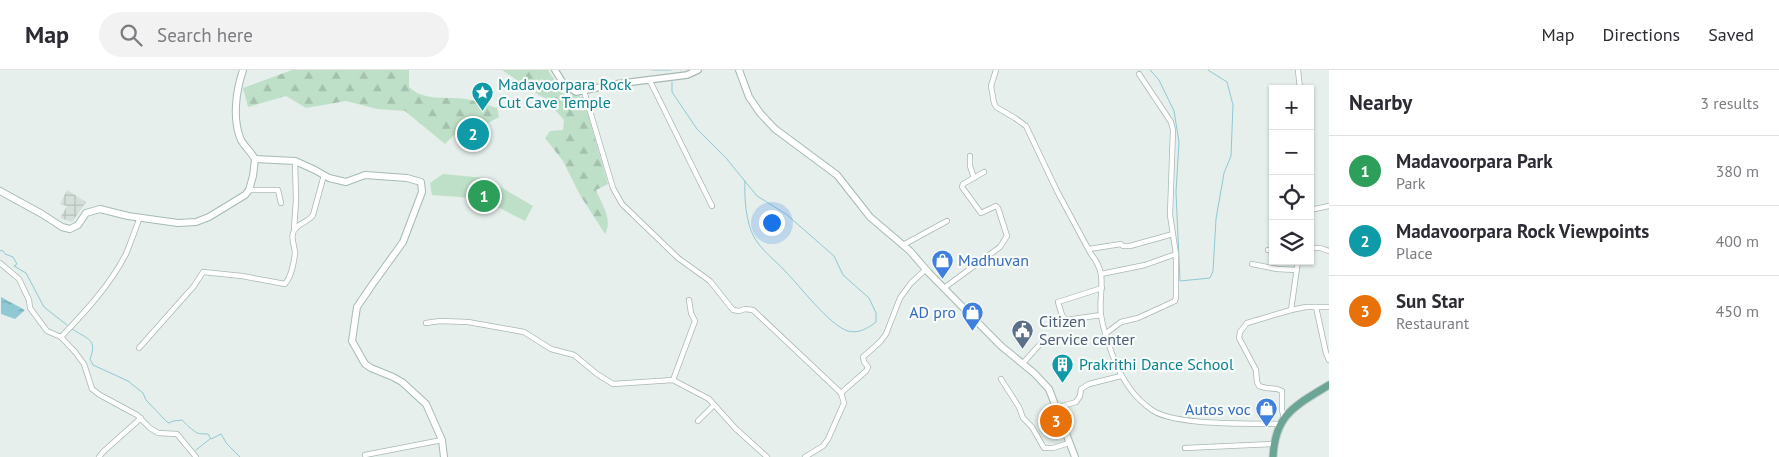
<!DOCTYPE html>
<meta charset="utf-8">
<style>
:root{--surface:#fff;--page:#f2f2f3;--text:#2b2b33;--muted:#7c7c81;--line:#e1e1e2;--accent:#855347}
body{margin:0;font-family:"PT Sans",sans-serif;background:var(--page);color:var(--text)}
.controls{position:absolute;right:15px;top:15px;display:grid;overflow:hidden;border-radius:0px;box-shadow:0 1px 4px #0004}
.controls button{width:45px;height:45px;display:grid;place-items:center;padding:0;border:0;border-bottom:1px solid var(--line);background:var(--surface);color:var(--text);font:25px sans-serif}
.you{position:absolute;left:771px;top:152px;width:18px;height:18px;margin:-12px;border:4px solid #fff;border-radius:50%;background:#1a73e8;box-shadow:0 0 0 8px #1a73e833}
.badge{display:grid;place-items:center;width:32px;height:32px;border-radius:50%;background:var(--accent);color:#fff;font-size:16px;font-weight:700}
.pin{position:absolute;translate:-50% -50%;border:2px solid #fff;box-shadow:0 1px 5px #0006}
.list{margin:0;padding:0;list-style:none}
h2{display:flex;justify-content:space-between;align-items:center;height:65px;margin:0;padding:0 20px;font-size:21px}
h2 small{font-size:16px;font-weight:400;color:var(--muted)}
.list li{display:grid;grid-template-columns:32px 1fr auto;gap:15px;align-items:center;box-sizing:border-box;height:70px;padding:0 20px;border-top:1px solid var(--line)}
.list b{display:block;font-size:19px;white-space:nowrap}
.list p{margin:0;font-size:16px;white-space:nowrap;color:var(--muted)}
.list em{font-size:16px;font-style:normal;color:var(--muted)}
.icon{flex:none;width:28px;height:28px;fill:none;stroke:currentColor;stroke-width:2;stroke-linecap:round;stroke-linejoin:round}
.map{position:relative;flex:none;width:1329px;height:387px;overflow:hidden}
header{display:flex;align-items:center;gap:30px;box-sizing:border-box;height:70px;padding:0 25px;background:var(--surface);border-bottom:1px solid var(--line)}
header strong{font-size:24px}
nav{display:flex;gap:28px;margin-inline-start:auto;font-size:18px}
.search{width:350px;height:45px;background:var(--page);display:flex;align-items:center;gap:12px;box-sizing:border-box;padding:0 18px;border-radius:28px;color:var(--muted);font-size:19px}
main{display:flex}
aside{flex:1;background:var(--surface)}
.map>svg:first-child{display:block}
.industrial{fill:url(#industrial-grid)}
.forest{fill:url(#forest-firs)}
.green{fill:#bfe0c8}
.water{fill:url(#water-ripples)}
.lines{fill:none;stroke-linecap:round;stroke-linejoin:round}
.stream{stroke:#8ec9d4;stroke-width:1}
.minor-casing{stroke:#a8b8b2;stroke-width:6}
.tertiary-casing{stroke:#a8b8b2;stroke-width:8}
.secondary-casing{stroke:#a4bbb3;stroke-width:8}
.primary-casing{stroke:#c2cac8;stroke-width:9}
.minor{stroke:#fff;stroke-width:4.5}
.tertiary{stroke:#fff;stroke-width:5.5}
.secondary{stroke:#fff;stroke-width:6}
.primary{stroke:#6aa596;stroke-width:7}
.labels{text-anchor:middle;stroke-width:4.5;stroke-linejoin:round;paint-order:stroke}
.culture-label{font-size:16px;fill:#0d838f;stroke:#f7fbf9;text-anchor:start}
.shop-label{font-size:16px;fill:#366cbe;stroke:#f7fbf9;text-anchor:end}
.service-label{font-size:16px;fill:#4e5e75;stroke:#f7fbf9;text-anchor:start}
</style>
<header>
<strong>Map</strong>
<div class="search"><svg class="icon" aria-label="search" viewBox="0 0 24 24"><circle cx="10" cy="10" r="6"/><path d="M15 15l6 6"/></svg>Search here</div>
<nav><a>Map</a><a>Directions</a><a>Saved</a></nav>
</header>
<main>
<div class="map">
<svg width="1329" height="387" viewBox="0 0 1329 387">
<defs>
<pattern id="industrial-grid" width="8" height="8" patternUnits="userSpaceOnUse" patternTransform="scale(1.25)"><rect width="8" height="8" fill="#d4dfda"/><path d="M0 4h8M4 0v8" fill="none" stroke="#b6c1bc"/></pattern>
<pattern id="forest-firs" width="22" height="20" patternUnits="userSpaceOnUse" patternTransform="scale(1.25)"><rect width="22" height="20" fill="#bfe0c8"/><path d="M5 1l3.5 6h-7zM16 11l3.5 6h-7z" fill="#a4c1ad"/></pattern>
<pattern id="water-ripples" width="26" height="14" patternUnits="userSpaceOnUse" patternTransform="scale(1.25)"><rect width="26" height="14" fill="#8ec9d4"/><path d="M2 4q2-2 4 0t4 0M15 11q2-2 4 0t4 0" fill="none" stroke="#74a5ad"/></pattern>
</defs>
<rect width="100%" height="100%" fill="#e6efeb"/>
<!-- industrial -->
<path class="industrial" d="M67,120L86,132L72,152L60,148L67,136L60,134Z"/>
<!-- forest -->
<g class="forest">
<path d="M292,0H409V17C425,32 446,26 466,29C476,31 487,35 497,38L499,47L476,60L454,65L445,74L405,41L377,39L346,31L306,38L286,26L248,37L243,18Z"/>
<path d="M502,0H548L562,23L583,27L608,114L596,120C602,135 613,149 605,164L580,125L563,91L545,68L550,61L563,60L564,50L545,29Z"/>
</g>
<!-- green -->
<path class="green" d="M443,104L485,108L533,136L525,151L502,139L472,128L432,125L430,113Z"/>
<!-- water -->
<path class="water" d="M1,227L25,240L15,249L1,244Z"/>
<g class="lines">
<!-- stream -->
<g class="stream">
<path d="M653,0H671"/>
<path d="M1150,0L1159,10L1174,41L1179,72L1176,122L1180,211L1210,208L1213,201L1216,149L1224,103L1231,86L1233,35L1227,12L1208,0"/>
<path d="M672,12V22L697,59L726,88L757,126L786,144L834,186L843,205L869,228L876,243V252C868,258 859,264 848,261C830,256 799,215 785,201C775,190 762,181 754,167C746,153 744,127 745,111"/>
<path d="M0,181L2,180L5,184L13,187L17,194L14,196L26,203L44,237L67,255"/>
<path d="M72,259C87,269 98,269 90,289L93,295L128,311L143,323L146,330L167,352L169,353L173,351L182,350L187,355"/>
<path d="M188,356C197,363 195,364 208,364L211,369L221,364L227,374L240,387"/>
<path d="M196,380L210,369"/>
</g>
<defs>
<g id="minor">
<path d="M996,0L991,16L994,33L996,37L1015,48L1026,56L1057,121L1091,184C1109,206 1098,221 1101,245C1103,260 1109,275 1114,289C1122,309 1134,328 1152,340C1175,356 1249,353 1280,354"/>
<path d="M1298,0L1300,19"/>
<path d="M649,9L712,136"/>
<path d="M584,21L613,118L622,134L678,188L710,211L733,240L739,241L745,239L753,240L841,323"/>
<path d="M1310,67V70"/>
<path d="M970,86V96L974,108"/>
<path d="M249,120H278L281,133"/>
<path d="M1310,140L1329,136"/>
<path d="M294,159L296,130L295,91"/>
<path d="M903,175L947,151"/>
<path d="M1310,178H1320L1329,181"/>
<path d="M1089,179L1121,174L1123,176H1130L1173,164"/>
<path d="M1268,180H1273"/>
<path d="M0,193L19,209L29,230L30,238L47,261L61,267L75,282L84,294L92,319L100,325L137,345L150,358L158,363L177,364L196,387"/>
<path d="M1252,194L1277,199L1296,200"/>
<path d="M1101,204L1145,195L1176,184"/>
<path d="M944,218L1000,177L1007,166L998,138L996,136L981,143L962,117L963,114L984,102"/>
<path d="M1316,237L1326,283L1329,290"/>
<path d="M1291,240L1298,191"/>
<path d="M1101,245L1066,250L1062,245L1058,232L1102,218"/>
<path d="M426,253L440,251L468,252L524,262L551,279L574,285L597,304L613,314L673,310L709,329L735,358L767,387"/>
<path d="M1105,264L1121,252L1138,248L1175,231L1176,227V184L1170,145L1173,60L1171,52L1139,4"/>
<path d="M61,267C85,242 110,215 126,184C131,172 135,160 140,147"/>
<path d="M139,278L194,216L203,202L242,206L285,214C291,207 294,192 295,183C295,177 291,170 293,163C296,153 308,153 313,145L324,105"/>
<path d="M1022,294C1031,285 1037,276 1047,268"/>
<path d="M1001,309L1019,337L1023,348L1032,357L1044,378H1053L1069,373"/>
<path d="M673,310L695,251L691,243L689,230"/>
<path d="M1056,338L1076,332L1080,326L1081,319L1089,314L1121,306"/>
<path d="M1284,348L1282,340V321L1277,319L1266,318L1259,316L1257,312L1256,300L1239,268L1240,262L1247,253L1291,240L1306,237H1329"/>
<path d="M698,351L714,335"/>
<path d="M1185,378L1274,374"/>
<path d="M365,385L442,370"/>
<path d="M99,387L104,381L141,348"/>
<path d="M805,387L823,376L828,369L844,333L841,323L866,301L868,297L864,292L863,287L880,272L886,264L900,228L911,213L925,200"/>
</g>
<path id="tertiary" d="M555,0L563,13L576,22L616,14L687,5L698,0"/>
<g id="secondary">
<path d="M739,0L749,27L760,43L775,59L837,105L870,147L910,181L929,203L1001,276L1034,303L1049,319L1075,387"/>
<path d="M255,89L295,91L315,100L329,108L346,112L365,105L407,108L421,112L422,122L403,172L372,215L357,237L352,271L365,294L371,298L393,307L402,312L426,334L442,370L444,387"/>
<path d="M0,121L42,144L62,157L70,159L78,155L86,143L100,139L128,146L178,153L196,152L209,147L245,125L249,120L253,106L255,89C251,82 245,77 241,70C232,49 236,21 243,0"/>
</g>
<path id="primary" d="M1273,387C1275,344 1295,336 1329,315"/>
</defs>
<!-- minor casing -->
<use href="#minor" class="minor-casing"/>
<!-- tertiary casing -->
<use href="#tertiary" class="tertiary-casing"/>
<!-- secondary casing -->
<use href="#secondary" class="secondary-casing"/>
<!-- primary casing -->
<use href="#primary" class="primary-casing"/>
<!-- minor -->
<use href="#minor" class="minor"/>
<!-- tertiary -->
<use href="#tertiary" class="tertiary"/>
<!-- secondary -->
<use href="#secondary" class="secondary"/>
<!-- primary -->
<use href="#primary" class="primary"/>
</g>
<!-- icons -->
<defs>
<symbol id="sight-pin" viewBox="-11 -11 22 30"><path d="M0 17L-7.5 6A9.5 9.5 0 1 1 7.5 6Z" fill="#0f9aa8" stroke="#f7fbf9"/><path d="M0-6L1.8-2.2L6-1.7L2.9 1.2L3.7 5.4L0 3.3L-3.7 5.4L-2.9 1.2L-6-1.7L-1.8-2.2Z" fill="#fff"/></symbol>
<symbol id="shop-pin" viewBox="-11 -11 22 30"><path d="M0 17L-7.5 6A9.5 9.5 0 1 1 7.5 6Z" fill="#3f7fe0" stroke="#f7fbf9"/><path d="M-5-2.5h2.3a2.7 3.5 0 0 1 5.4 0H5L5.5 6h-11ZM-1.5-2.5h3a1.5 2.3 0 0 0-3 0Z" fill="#fff"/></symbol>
<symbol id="civic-pin" viewBox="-11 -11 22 30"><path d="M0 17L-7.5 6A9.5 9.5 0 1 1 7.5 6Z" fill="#5c6f8a" stroke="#f7fbf9"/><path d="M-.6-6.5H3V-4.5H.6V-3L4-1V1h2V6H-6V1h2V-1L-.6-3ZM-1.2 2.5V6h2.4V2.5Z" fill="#fff"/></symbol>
<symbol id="building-pin" viewBox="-11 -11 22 30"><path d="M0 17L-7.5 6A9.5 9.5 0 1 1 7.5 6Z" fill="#0f9aa8" stroke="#f7fbf9"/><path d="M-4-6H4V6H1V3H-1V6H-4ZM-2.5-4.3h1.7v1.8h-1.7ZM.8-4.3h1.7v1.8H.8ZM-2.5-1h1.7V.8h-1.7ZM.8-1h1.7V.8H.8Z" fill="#fff"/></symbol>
</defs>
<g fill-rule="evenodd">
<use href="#sight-pin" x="470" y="10" width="25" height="34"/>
<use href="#shop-pin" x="930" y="178" width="25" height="34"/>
<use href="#shop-pin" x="960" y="230" width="25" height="34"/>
<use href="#civic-pin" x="1010" y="248" width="25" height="34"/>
<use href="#building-pin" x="1050" y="282" width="25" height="34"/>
<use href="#shop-pin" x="1254" y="326" width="25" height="34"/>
</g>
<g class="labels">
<!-- culture labels -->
<g class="culture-label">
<text x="498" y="20">Madavoorpara Rock<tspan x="498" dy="18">Cut Cave Temple</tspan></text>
<text x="1079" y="300">Prakrithi Dance School</text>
</g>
<!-- shop labels -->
<g class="shop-label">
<text x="958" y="196" text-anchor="start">Madhuvan</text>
<text x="956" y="248">AD pro</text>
<text x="1251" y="345">Autos voc</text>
</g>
<!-- service labels -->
<g class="service-label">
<text x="1039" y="257">Citizen<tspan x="1039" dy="18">Service center</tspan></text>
</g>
</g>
</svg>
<div class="controls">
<button>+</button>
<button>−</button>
<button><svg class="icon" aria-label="locate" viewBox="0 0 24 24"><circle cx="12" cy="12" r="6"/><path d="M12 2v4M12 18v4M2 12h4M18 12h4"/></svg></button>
<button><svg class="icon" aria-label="layers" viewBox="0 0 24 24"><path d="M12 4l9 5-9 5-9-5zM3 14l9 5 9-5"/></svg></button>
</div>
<div class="you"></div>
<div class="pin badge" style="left:484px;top:126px;background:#2e9e5b">1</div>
<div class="pin badge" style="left:473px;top:64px;background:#0f9aa8">2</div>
<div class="pin badge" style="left:1056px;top:351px;background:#e8710a">3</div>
</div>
<aside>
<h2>Nearby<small>3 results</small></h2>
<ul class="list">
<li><span class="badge" style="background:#2e9e5b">1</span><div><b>Madavoorpara Park</b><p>Park</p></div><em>380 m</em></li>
<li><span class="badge" style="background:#0f9aa8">2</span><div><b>Madavoorpara Rock Viewpoints</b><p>Place</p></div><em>400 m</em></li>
<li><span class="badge" style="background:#e8710a">3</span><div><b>Sun Star</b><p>Restaurant</p></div><em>450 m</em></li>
</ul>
</aside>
</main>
